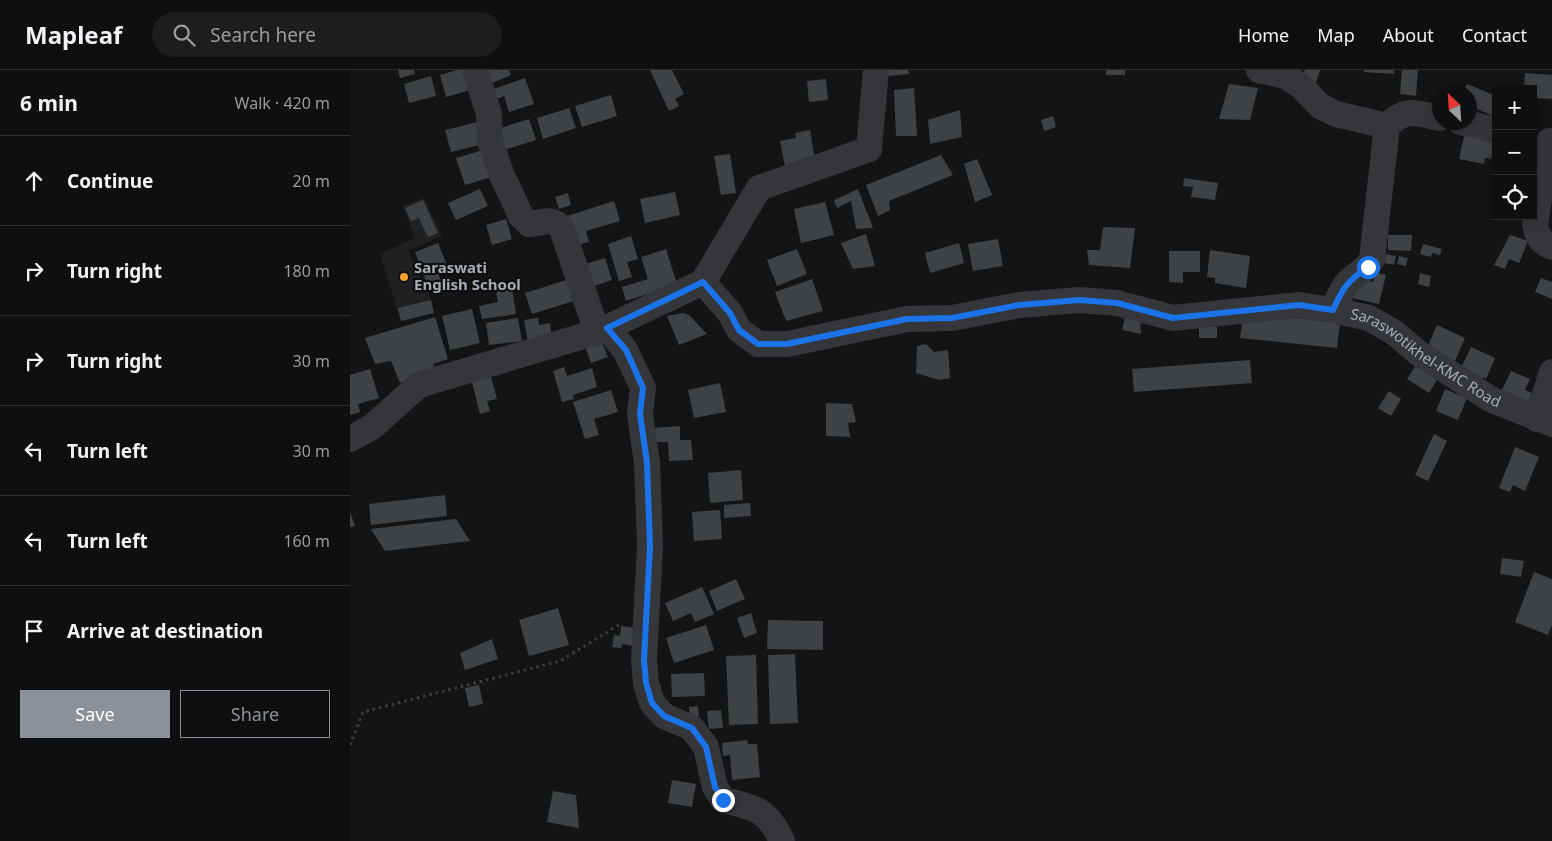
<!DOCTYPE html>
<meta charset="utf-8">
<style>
:root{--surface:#0e0f10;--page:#1c1d1e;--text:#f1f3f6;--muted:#9b9c9f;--line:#2e2f30;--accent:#8c9099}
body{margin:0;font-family:"Noto Sans",sans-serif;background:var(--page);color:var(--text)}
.controls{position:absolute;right:15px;top:15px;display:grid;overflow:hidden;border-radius:0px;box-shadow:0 2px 12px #0003}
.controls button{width:45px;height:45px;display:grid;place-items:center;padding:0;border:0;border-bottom:1px solid var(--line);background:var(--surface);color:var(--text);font:25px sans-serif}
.compass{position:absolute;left:1082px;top:15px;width:45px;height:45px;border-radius:50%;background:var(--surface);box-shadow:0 2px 12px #0003;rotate:335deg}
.stop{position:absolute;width:15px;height:15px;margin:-11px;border:4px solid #1a73e8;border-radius:50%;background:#fff}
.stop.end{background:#1a73e8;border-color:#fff;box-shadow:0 1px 5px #0008}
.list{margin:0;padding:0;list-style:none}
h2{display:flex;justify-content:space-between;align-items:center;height:65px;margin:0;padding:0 20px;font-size:21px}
h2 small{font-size:16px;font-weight:400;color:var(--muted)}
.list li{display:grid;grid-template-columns:32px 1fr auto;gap:15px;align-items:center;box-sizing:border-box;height:90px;padding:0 20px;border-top:1px solid var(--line)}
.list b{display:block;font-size:19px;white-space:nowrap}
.list em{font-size:16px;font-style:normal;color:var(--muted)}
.actions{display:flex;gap:10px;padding:15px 20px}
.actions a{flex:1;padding:11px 0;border:1px solid var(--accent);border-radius:0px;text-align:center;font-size:18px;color:var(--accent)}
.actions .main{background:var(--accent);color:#fff}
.icon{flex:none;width:28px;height:28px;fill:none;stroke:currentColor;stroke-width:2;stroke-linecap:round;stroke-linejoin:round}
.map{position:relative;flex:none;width:1202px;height:771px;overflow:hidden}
header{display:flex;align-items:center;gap:30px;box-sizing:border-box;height:70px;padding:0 25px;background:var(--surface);border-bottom:1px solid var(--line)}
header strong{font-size:24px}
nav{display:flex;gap:28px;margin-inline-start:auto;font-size:18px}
.search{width:350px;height:45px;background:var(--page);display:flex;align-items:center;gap:12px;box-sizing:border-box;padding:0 18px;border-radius:28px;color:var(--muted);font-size:19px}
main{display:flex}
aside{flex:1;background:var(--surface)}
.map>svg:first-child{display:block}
.built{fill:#1f2022}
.building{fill:#3f4245}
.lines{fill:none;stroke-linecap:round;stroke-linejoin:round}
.path{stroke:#3a3d41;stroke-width:3;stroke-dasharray:2.5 4;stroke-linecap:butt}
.minor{stroke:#34363a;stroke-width:26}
.route{stroke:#1a73e8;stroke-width:6}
.poi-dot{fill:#f29f2e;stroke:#0e0f10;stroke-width:2}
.labels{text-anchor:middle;stroke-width:4.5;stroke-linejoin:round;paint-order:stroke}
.poi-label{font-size:15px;font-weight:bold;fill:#a5acb6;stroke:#0e0f10;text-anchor:start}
.street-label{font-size:15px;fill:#a5acb6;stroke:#0e0f10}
</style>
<header>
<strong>Mapleaf</strong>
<div class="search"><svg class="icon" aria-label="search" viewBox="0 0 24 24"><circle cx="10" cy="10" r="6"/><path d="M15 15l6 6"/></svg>Search here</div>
<nav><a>Home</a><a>Map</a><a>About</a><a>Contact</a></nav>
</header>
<main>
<aside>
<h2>6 min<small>Walk · 420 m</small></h2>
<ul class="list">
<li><svg class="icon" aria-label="ahead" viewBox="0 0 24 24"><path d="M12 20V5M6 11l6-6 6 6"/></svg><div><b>Continue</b></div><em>20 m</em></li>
<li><svg class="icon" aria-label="right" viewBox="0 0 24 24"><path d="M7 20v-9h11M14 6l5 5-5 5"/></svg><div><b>Turn right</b></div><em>180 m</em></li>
<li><svg class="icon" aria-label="right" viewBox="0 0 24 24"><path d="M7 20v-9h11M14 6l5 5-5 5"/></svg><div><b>Turn right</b></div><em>30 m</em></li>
<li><svg class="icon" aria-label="left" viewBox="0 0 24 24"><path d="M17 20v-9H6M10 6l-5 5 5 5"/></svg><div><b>Turn left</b></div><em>30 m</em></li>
<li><svg class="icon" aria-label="left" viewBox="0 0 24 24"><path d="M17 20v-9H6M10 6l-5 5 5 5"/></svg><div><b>Turn left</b></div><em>160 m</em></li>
<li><svg class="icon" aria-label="arrive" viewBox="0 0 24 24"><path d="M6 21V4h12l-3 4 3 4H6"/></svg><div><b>Arrive at destination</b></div></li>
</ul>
<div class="actions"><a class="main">Save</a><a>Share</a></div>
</aside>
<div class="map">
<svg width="1202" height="771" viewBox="0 0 1202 771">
<rect width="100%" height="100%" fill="#131415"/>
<!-- built -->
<path class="built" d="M74,128L92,166L58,181L81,230L84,243L51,251L30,184L65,168L53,136Z"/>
<!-- building -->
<g class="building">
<path d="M48,0H64L65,4L50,8Z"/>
<path d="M107,0H118L123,19L96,27L90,5Z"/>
<path d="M134,0H159L161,5L140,14Z"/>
<path d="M300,0H322L334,24L325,29L329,36L319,41Z"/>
<path d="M536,0H558L559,4L537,6Z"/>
<rect x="756" y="0" width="19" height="5"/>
<path d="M955,0H970L965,15L951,10Z"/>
<path d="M1014,0H1044V4L1014,2Z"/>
<path d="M1052,0H1068L1066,26L1050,24Z"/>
<path d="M1175,3L1202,5V29L1183,28V19H1174Z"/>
<path d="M81,6L86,26L59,33L54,14Z"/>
<path d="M175,8L184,34L159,42L154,26L144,30L141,20Z"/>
<path d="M476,9L478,30L459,32L457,11Z"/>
<path d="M879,14L908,18L900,50L869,49Z"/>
<path d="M1117,14L1146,26V41L1143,46L1120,36V22H1113Z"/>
<path d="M564,18L567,66H546L544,20Z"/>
<path d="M261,25L267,46L232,57L225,36Z"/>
<path d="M219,38L226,58L193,69L187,48Z"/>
<path d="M610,40L612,67L580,74L578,50Z"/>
<path d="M703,46L706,57L694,61L691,50Z"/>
<path d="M179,49L186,70L151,81L144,60Z"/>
<path d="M128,52L133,74L101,82L95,60Z"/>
<path d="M460,60L465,90L435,96L430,71L446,68L445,63Z"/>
<path d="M1115,62L1145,69L1141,89L1135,88L1134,94L1109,89Z"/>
<path d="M133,80L142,107L115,115L106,88Z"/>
<path d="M380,84L386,123L371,125L364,86Z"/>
<path d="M591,85L603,105L539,131L540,140L528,146L516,115Z"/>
<path d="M627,89L642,125L625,132L614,94Z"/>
<path d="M834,108L868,113L865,130L841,127L843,117L833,116Z"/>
<path d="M130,119L138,136L106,150L98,133Z"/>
<path d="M508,119L523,158L506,159L501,131L487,138L484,130Z"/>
<path d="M325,122L330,145L295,153L290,129Z"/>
<path d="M218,123L221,135L209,139L205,127Z"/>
<path d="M73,130L88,163L78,167L69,148L61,151L55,138Z"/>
<path d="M264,131L270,151L236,161L239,172L227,175L217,146Z"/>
<path d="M475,132L484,165L451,173L444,139Z"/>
<path d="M156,149L162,169L142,175L136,155Z"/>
<path d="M753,157L785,158L780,198L739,195L737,180H750Z"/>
<path d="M516,164L525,196L503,199L491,173Z"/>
<path d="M1038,165H1062L1061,181L1038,180Z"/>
<path d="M1160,165L1178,171L1169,193L1159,189L1155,199L1144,195Z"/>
<path d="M281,166L288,189L277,192L282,207L269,211L258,174Z"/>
<path d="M648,169L653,196L623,201L618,174Z"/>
<path d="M88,173L98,198L87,202L93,214L79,219L65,182Z"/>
<path d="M609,173L614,193L580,203L575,183Z"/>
<path d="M1073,174L1092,179L1090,185L1082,183L1081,187L1070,184Z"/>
<path d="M316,179L327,214L276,231L272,217L298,209L291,187Z"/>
<path d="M447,179L457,204L427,216L417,190Z"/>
<path d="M860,180L900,186L896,218L865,213V208L857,207Z"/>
<path d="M819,181H850V202H833V213L819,212Z"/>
<path d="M1036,184L1046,186L1044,195L1034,193Z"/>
<path d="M1049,186L1058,188L1056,196L1047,194Z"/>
<path d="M255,188L262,210L238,218L232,195Z"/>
<path d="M1026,202L1036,205L1029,234L998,227L1012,210L1023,212Z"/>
<path d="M1070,203L1081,206L1079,217L1068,214Z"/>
<path d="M1191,208L1202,212V229L1185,222Z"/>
<path d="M220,209L227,230L182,244L175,223Z"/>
<path d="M462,209L473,241L436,251L425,222Z"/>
<path d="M162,218L166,244L132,249L129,236L148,232L146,221Z"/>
<path d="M81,230L84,243L51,251L48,238Z"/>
<path d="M122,239L130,273L100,280L92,246Z"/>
<path d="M894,242L990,253L987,278L890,268Z"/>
<path d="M333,243L339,245L357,264L329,275L317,246Z"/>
<path d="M85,247L98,289L83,294L85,303L50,313L41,291L25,294L15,268Z"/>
<path d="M775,247L790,248L791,264L772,260Z"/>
<path d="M168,248L172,271L139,275L136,253Z"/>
<path d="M188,248L189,255L200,253L202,268L178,272L174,250Z"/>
<path d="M1087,255L1115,268L1105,291L1077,278Z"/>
<rect x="849" y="257" width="18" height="11"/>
<path d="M251,270L258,287L241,293L235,276Z"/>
<path d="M576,274L584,282L598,280L600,308L589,310L566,303L567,276Z"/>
<path d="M1121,277L1145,288L1136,309L1133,307L1130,313L1111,298Z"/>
<path d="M900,290L902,313L784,322L782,299Z"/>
<path d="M1066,295L1088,308L1079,323L1057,309Z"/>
<path d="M214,297L217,306L242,298L247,317L223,325L224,329L212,332L203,301Z"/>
<path d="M20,299L29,328L8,334L10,342L0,345V305Z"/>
<path d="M1161,301L1180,309L1175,320L1182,323L1177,334L1151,322Z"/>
<path d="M140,303L147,329L137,331L140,341L130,344L121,308Z"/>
<path d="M370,313L376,342L344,348L338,320Z"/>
<path d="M1095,319L1117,328L1108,350L1086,341Z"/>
<path d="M261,320L268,342L244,349L249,365L235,369L223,332Z"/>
<path d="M1039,321L1051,329L1041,346L1028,338Z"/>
<path d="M476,333L502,334L506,352L498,353L500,367L476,366Z"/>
<path d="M330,356V370H341L343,390L319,391L318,372H303V358Z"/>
<path d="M1084,364L1097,371L1078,411L1065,405Z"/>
<path d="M1165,377L1189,387L1175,421L1163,415L1160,422L1149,418Z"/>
<path d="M391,400L393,430L360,433L358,403Z"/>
<path d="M95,425L97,446L21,455L19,434Z"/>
<path d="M400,433L401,446L374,448V435Z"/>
<path d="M370,440L372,469L344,471L342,442Z"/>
<path d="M0,442L5,456L0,457Z"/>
<path d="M106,449L120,471L35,481L21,459Z"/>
<path d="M1152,488L1174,491L1171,507L1150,504Z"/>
<path d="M1184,502L1202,509V555L1198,565L1165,552Z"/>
<path d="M386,509L395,529L367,541L359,521Z"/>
<path d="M352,517L364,544L345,552L341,543L323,551L315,533Z"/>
<path d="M208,538L219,575L179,586L169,550Z"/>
<path d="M401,543L407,563L394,568L387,548Z"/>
<path d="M418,550L473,551V580L417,579Z"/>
<path d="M356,555L364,580L324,593L316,568Z"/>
<path d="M271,556L287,558L284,576L272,574L271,578L262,577L264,565L270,566Z"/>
<path d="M142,569L148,589L115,600L110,583Z"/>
<path d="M445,584L448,653L420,654L418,585Z"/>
<path d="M406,585L408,654L379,655L376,586Z"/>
<path d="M354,603L355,626L322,627L321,604Z"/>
<path d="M129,615L133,634L119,637L115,618Z"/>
<path d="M348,636L349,646L340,647L339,637Z"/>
<path d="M371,640L373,658L359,659L357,641Z"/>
<path d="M397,670L398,674H407L410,707L382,710L380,685L373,686L372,673Z"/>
<path d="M322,710L346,714L342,737L318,733Z"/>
<path d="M203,721L226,725L229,758L197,752Z"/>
</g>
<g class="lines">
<!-- path -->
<path class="path" d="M0,675L13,642L210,591L272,553"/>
<!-- minor -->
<g class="minor">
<path d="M125,0L139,44L140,71L151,103L171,146L179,154C193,153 203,146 212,159L243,250L250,261"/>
<path d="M909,0L935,6L951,16L970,36L986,44L1037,56C1057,37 1064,43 1090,48"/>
<path d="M1111,52L1146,60"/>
<path d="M1202,71H1199L1185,154C1187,166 1190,172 1202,177"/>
<path id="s1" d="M353,212L380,243L389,260L408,274H437L557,249L602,248L669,235L729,230L767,233L823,248L949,235L983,240L1019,248L1045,263L1067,282L1142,330L1202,354"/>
<path d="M353,212L409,118L519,79L526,0"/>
<path d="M983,240C988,230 991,219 999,211C1008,202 1017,200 1022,189L1037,56"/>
<path d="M257,258L275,280L293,318L290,344L297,393L300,476L294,590L296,613L302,633L314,646L342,658L356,677L365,717L373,730C406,738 417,739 432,771"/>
<path d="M1187,349L1202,302"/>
<path d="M0,369L22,357L69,315L250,261L353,212"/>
</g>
</g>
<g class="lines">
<!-- route -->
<path class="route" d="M373,730L365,717L356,677L342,658L314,646L302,633L296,613L294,590L300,476L297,393L290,344L293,318L276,280L257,258L353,212L380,243L389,260L408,274H437L557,249L602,248L669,235L729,230L767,233L823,248L949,235L983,240C993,217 998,211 1018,197"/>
</g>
<!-- markers -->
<circle class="poi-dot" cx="54" cy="207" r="5"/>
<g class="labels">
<!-- poi labels -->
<g class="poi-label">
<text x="64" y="203">Saraswati<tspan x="64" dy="17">English School</tspan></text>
</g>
<!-- street labels -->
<g class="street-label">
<text dy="5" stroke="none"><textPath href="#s1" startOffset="772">Saraswotikhel-KMC Road</textPath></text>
</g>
</g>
</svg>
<div class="controls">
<button>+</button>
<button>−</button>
<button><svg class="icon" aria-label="locate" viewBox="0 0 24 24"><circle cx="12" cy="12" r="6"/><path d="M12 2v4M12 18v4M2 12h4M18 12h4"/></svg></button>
</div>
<svg class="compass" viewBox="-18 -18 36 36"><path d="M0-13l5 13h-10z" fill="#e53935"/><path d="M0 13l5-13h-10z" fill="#9b9c9f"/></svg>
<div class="stop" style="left:1018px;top:197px"></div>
<div class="stop end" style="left:373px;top:730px"></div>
</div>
</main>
